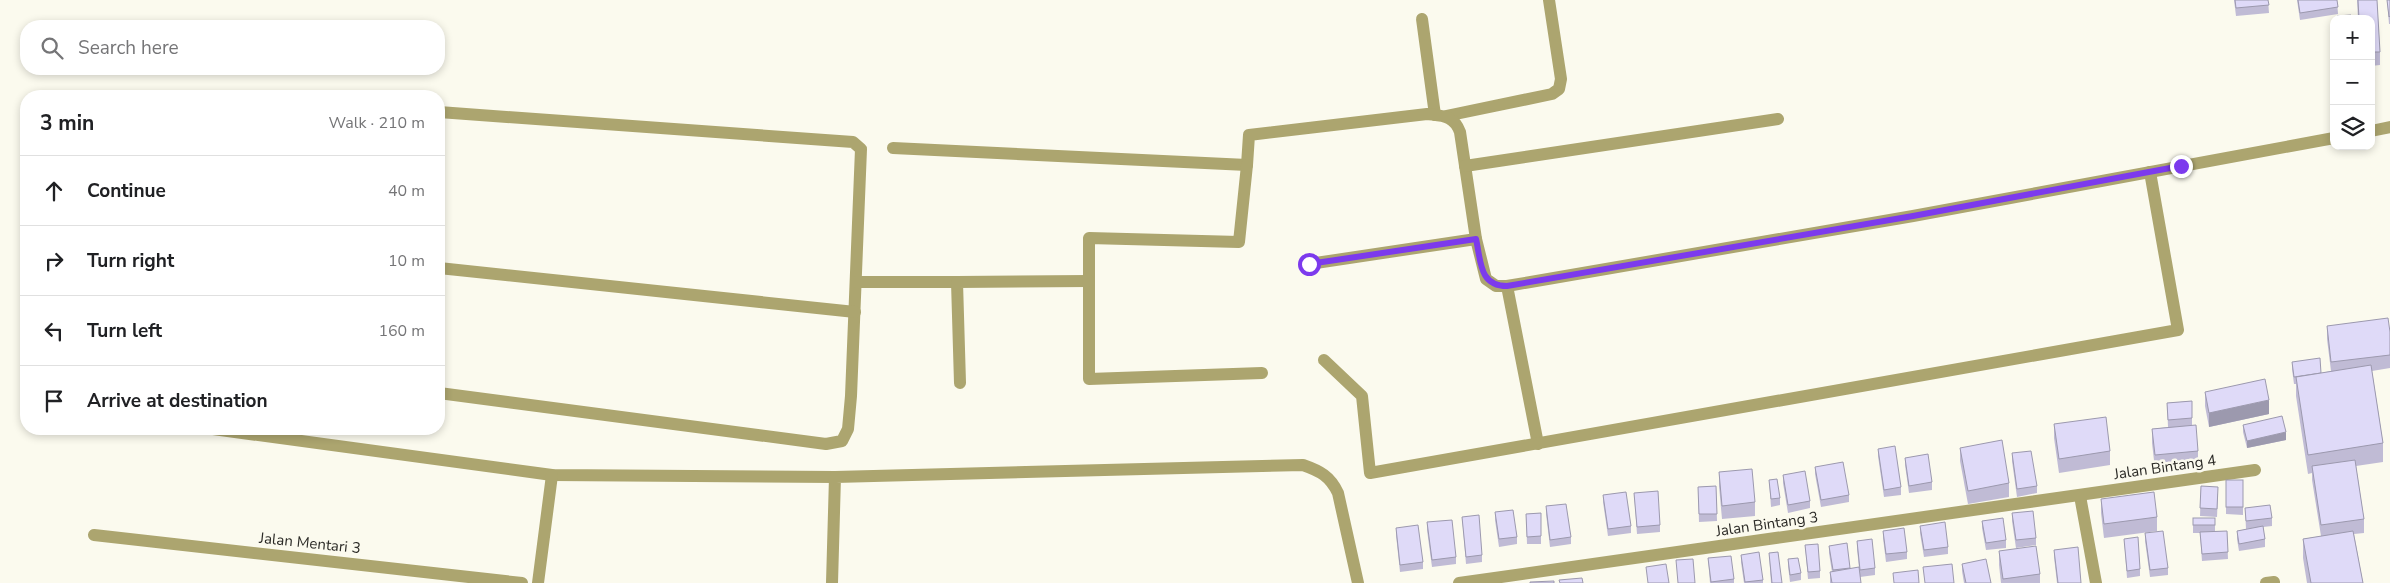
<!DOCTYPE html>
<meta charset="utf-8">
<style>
:root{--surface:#fff;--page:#f6f6f6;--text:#202124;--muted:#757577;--line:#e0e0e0}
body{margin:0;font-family:"Nunito Sans",sans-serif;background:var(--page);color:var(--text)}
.controls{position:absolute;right:15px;top:15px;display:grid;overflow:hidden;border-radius:10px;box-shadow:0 2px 8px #0003}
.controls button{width:45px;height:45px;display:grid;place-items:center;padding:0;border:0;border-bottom:1px solid var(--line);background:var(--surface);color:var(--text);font:25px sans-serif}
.stop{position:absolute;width:15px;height:15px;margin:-11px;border:4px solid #7c3aed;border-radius:50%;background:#fff}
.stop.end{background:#7c3aed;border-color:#fff;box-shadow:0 1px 5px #0008}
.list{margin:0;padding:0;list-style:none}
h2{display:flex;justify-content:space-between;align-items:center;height:65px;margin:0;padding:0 20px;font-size:21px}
h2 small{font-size:16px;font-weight:400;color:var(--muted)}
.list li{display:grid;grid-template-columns:32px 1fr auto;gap:15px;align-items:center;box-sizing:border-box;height:70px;padding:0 20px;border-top:1px solid var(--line)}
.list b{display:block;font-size:19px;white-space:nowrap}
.list em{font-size:16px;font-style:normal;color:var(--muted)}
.icon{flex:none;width:28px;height:28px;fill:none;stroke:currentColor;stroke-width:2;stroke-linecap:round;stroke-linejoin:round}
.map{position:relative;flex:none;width:2390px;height:583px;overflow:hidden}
.search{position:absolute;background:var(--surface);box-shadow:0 2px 8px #0003;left:20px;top:20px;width:425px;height:55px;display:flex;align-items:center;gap:12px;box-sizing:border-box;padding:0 18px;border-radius:20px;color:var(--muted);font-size:19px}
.panel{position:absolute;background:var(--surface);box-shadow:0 2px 8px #0003;left:20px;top:90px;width:425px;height:345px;border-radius:20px}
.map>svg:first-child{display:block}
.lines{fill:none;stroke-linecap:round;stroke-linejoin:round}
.minor{stroke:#aca56f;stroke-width:12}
.wall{fill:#c0bbd5}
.shaded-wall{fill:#9c99ae}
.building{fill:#dfdaf8;stroke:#9c99ae}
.route{stroke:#7c3aed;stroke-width:6}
.labels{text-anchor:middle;stroke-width:5;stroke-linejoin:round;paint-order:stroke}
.street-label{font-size:15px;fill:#2b2a26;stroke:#fbfaee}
</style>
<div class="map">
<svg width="2390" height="583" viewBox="0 0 2390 583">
<rect width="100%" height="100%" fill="#fbfaee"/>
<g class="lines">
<!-- minor -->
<g class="minor">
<path d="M1422,19L1435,115"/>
<path d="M439,112L853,142L861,149L851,396L848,429L842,441L826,444L439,393"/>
<path d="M1446,116L1552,94L1559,89L1561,79L1549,0"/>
<path d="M2371,131L2390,127"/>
<path d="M893,148L1247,165L1249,135L1427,114C1442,116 1454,115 1460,132L1476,239L1486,279L1496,286H1507L1913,216L2334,138"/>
<path d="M1247,165L1239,242L1089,238V379L1262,373"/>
<path d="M1465,166L1778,119"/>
<path d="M1309,264L1476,239"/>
<path d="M439,268L855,312"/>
<path d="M856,282H957"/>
<path d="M1507,286L1538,444"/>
<path d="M1324,360L1362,396L1370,473L2178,330L2150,172"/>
<path d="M960,383L957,282L1089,281"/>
<path d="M213,429L552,475L835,477"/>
<path d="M2080,496L2096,583"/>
<path d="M94,535L522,583"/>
<path d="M538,583L552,475"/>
<path d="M832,583L835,477L1303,465C1320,471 1330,476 1338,493L1358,583"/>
<path d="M1459,583L2255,470"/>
<path d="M2266,583L2274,582"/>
</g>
</g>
<!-- wall -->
<g class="wall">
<path d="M2234,0H2268L2269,13L2236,16Z"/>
<path d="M2297,0H2337L2338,14L2300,20Z"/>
<path d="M2357,0H2377L2380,52V65L2371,66V19H2358Z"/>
<path d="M2387,0H2390V24H2389Z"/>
<path d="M2327,326L2390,332V368L2372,371L2383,443V462L2356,466L2364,519V533L2354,534L2363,583H2307L2303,558V539L2321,536L2312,480V473L2308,474L2296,396V384H2294L2292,369V362L2321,373L2331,371L2327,339Z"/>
<path d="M2205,392L2269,414L2209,427L2205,406Z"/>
<path d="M2192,401V425L2198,451V465L2155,469L2152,443V429L2168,427L2167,403Z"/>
<path d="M2054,424L2110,451V465L2059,473L2054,438Z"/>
<path d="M2243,425L2286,440L2247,448L2243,432Z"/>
<path d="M1960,448L2009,483V497L1968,504L1960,461Z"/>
<path d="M1878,449L1901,487V495L1884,497L1878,456Z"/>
<path d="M2012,453L2037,486V493L2017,497L2012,461Z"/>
<path d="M1905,458L1932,482V490L1909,493L1905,465Z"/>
<path d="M1815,467L1849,495V502L1821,507L1815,474Z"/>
<path d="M1719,472L1755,502V516L1722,519L1719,486Z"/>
<path d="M1783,475L1810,501V508L1788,513L1783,483Z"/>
<path d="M1769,480L1780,498V505L1771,507Z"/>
<path d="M2226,480H2243V515L2226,514Z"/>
<path d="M1716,486L1717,521L1699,522L1698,487Z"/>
<path d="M2201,486L2218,494L2217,517L2200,516Z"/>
<path d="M1634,493L1660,525V532L1637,534Z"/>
<path d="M1603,495L1631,526V533L1608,536L1603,502Z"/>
<path d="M2101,499L2157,517V531L2104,538L2101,513Z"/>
<path d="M1546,506L1571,537V544L1550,547L1546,514Z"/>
<path d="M2245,508L2272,518V526L2263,527L2265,539V547L2239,551L2237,539V531L2257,527L2246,529Z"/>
<path d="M1495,512L1517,537V544L1499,547L1495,520Z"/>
<path d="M1541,513V544H1527L1526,514Z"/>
<path d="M2012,513L2036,538V545L2016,548L2012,521Z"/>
<path d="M1462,517L1482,555V562L1466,564Z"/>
<path d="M2193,518H2215V531H2227L2228,559L2202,561L2200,533H2193Z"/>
<path d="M1982,521L2006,540V548L1986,550L1982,528Z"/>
<path d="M1427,522L1456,557V564L1432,567L1427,530Z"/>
<path d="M1920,526L1948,547V554L1924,557L1920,533Z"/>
<path d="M1396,528L1423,562V569L1400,572L1396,535Z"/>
<path d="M1883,531L1907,552V559L1886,562L1883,538Z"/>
<path d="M2145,533L2168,568V575L2150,577L2145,541Z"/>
<path d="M2124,539L2140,569V576L2127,578Z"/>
<path d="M1857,541L1875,568V575L1860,577L1857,549Z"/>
<path d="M1805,545L1820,571V578L1808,579Z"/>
<path d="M1829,546L1850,568L1861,583H1830V572H1832L1829,553Z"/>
<path d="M2054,550L2081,583H2057L2054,557Z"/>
<path d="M1999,551L2040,574V583H2001L1999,565Z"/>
<path d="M1769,553L1782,583H1771Z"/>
<path d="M1741,555L1763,580V583H1744L1741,562Z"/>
<path d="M1708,558L1734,579V583H1710Z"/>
<path d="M1788,559L1801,573V580L1790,582L1788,566Z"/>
<path d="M1962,564L1991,583H1964L1962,571Z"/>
</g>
<!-- shaded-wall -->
<g class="shaded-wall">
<path d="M2269,400V414L2209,427V413Z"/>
<path d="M2286,432V440L2247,448V441Z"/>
</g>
<!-- building -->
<g class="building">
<path d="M2235,0H2268L2269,5L2236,8Z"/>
<path d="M2298,0H2337L2338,7L2300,13Z"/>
<path d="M2358,0H2377L2380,52H2371V19H2359Z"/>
<path d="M2387,0H2390V16L2389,17Z"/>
<path d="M2351,15V19H2338L2337,16Z"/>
<path d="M2388,318L2390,332V355L2331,362L2327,326Z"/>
<path d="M2320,358L2321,373L2294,377L2292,362Z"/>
<path d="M2371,365L2383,443L2308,455L2296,377Z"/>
<path d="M2265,379L2269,400L2209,413L2205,392Z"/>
<path d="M2192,401V418L2168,420L2167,403Z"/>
<path d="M2282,416L2286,432L2247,441L2243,425Z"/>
<path d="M2106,417L2110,451L2059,459L2054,424Z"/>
<path d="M2196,425L2198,451L2155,455L2152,429Z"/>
<path d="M2002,440L2009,483L1968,491L1960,448Z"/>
<path d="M1895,446L1901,487L1884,490L1878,449Z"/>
<path d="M2031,451L2037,486L2017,489L2012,453Z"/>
<path d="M1928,454L1932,482L1909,486L1905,458Z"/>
<path d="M2355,460L2364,519L2321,525L2312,466Z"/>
<path d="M1843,462L1849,495L1821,500L1815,467Z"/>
<path d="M1752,469L1755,502L1722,506L1719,472Z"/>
<path d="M1805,471L1810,501L1788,505L1783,475Z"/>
<path d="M1777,479L1780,498L1771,499L1769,480Z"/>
<rect x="2226" y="480" width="17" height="27"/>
<path d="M1716,486L1717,514H1699L1698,487Z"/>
<path d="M2201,486L2218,487L2217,509L2200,508Z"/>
<path d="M1658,491L1660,525L1637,527L1634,493Z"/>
<path d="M1626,492L1631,526L1608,529L1603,495Z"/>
<path d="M2154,492L2157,517L2104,524L2101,499Z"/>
<path d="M1566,504L1571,537L1550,540L1546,506Z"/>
<path d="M2270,505L2272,518L2246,521L2245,508Z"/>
<path d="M1513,510L1517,537L1499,539L1495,512Z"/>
<path d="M2033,511L2036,538L2016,540L2012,513Z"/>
<path d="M1541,513V536L1527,537L1526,514Z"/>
<path d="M1479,515L1482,555L1466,557L1462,517Z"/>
<path d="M2003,518L2006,540L1986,543L1982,521Z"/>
<rect x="2193" y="518" width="22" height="7"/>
<path d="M1452,520L1456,557L1432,560L1427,522Z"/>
<path d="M1945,522L1948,547L1924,550L1920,526Z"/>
<path d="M1418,525L1423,562L1400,565L1396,528Z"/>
<path d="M2263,526L2265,539L2239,544L2237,531Z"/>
<path d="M1904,528L1907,552L1886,554L1883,531Z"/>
<path d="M2163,531L2168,568L2150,570L2145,533Z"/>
<path d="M2227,531L2228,552L2202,554L2200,532Z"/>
<path d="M2353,531L2363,583H2311L2303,539Z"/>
<path d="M2138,537L2140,569L2127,571L2124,539Z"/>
<path d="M1872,539L1875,568L1860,570L1857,541Z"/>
<path d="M1847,543L1850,568L1833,570L1829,546Z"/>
<path d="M1818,544L1820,571L1808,572L1805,545Z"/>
<path d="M2036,546L2040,574L2003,579L1999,551Z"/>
<path d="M2078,547L2081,583H2058L2054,550Z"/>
<path d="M1759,552L1763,580L1745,582L1741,555Z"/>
<path d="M1778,552L1782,583H1772L1769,553Z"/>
<path d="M1731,556L1734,579L1711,582L1708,558Z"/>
<path d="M1798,558L1801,573L1790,575L1788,559Z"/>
<path d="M1693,559L1695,583H1678L1676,560Z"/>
<path d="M1986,559L1991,583H1966L1962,564Z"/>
<path d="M1666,564L1669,583H1648L1646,567Z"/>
<path d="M1952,564L1954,583H1925L1923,567Z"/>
<path d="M1859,567L1861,583H1832L1830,572Z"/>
<path d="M1918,570L1919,583H1894L1893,573Z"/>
<path d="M1582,578L1583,583H1560L1559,580Z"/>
<path d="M1554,581V583H1530V582Z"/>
</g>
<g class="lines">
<!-- route -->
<path class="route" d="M1309,264L1476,239C1481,261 1479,286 1507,286L1913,216L2181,166"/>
</g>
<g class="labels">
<!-- street labels -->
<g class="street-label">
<text transform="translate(2165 467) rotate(-8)" y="5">Jalan Bintang 4</text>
<text transform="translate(1767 524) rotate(-8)" y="5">Jalan Bintang 3</text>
<text transform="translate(310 543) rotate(6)" y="5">Jalan Mentari 3</text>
</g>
</g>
</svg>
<div class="controls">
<button>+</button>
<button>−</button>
<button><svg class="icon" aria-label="layers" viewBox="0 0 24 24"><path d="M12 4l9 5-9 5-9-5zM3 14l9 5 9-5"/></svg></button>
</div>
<div class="stop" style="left:1309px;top:264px"></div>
<div class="stop end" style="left:2181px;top:166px"></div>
<div class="search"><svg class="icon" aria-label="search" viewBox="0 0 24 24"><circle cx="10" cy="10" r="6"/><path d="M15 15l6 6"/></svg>Search here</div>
<section class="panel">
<h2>3 min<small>Walk · 210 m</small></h2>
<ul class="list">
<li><svg class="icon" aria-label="ahead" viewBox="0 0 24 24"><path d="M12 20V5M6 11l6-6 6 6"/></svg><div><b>Continue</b></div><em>40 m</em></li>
<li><svg class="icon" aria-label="right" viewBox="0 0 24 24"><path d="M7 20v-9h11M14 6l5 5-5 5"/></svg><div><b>Turn right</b></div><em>10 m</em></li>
<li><svg class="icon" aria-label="left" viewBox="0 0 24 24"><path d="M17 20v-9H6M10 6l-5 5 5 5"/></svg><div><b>Turn left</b></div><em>160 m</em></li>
<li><svg class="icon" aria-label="arrive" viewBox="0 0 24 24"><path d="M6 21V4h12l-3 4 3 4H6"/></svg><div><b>Arrive at destination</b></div></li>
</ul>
</section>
</div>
